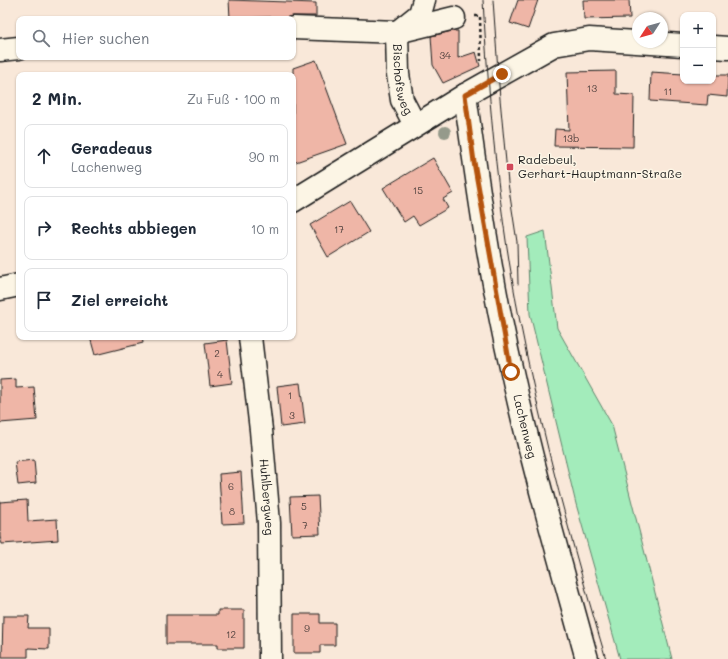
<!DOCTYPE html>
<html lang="de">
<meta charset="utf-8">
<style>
:root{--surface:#fff;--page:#f2f2f3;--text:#1f2937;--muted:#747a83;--line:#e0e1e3}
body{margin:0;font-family:Mali,sans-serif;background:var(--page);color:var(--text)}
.controls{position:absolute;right:12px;top:12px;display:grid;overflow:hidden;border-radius:8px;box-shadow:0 1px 3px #0004}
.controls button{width:36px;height:36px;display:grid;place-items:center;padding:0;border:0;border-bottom:1px solid var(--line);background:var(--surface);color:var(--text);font:20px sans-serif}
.compass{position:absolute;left:632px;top:12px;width:36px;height:36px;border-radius:50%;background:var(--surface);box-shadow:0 1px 3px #0004;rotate:234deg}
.stop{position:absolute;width:12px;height:12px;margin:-9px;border:3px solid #b45309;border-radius:50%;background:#fff}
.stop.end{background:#b45309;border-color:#fff;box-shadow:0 1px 4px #0008}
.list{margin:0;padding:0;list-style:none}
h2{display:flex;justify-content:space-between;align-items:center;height:52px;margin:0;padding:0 16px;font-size:17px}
h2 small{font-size:13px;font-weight:400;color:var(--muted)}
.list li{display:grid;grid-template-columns:26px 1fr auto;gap:12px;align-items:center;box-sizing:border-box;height:64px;margin:0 8px 8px;padding:0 8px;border:1px solid var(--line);border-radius:8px}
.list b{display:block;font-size:15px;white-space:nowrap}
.list p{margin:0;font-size:13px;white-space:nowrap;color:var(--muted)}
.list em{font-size:13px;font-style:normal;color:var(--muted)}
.icon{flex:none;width:22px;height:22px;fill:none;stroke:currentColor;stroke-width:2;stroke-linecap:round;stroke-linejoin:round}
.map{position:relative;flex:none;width:728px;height:659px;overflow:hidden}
.search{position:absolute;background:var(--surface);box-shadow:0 1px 3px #0004;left:16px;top:16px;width:280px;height:44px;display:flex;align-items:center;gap:10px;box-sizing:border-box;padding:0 14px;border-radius:8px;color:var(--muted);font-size:15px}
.panel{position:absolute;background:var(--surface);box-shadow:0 1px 3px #0004;left:16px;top:72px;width:280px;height:268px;border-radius:8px}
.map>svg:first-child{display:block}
.green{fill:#a3ecbb;stroke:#60846c}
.building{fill:#efb6a7;stroke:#1c1c1c}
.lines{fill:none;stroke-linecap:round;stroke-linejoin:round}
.street-casing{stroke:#1c1c1c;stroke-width:25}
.path{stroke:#1c1c1c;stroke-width:2.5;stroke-dasharray:3 3;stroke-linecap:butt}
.street{stroke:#fcf5e5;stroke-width:22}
.tram{stroke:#1c1c1c;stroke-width:1}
.tree{fill:#959a8b}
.route{stroke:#b45309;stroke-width:5}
.poi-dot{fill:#d1495b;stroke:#fcf5e5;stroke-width:1.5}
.labels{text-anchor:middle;stroke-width:3;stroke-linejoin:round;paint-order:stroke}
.number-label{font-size:10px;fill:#51423f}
.street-label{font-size:12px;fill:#1c1c1c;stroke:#fcf5e5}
.poi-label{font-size:12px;fill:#1c1c1c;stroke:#fcf5e5;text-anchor:start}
</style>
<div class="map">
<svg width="728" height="659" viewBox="0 0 728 659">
<rect width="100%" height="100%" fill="#f9e8d9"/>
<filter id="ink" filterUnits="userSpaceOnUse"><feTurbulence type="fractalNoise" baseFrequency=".025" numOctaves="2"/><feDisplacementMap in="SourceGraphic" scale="8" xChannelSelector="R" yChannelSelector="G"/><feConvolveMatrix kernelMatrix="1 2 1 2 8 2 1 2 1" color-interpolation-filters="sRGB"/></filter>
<g filter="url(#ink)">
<!-- green -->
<path class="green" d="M545,231L557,328L612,425L672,659H620L576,504L530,314L527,237Z"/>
<!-- building -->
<g class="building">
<path d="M229,0L316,3V16H293L285,19H273V17L230,18Z"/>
<path d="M518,0H538L528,29L510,23Z"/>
<path d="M583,0H629L630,18L584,19Z"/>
<path d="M452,31H458V58L476,52L480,66L443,83L433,65L431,36Z"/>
<path d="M316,60L347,144L293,163V68Z"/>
<path d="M616,71V94L634,95L633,147L554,146L555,129L569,130L567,72Z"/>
<path d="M651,72L683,74V81H713V75H728L727,97L708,95L707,105L650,101Z"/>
<path d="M433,158L453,193L443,199L448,208L419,225L413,216L404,222L383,188Z"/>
<path d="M350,201L369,232L328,257L310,225Z"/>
<path d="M90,337H142L143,343L95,355Z"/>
<path d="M227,340L232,383L210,386L205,343Z"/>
<path d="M16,379V388L34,387L37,420L0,423V380Z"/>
<path d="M300,383L305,424L281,427L277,386Z"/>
<path d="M34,460L36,483L18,485L15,462Z"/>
<path d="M241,472L244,523L222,524L219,474Z"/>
<path d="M318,496L320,534L292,535L290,497Z"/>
<path d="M27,500L28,521L57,519L58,540L2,544L0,537V502Z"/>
<path d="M218,610H244V648H218V644H166V615H218Z"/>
<path d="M294,614H320V623H335V645H320V653H294Z"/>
<path d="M3,616H29L28,628H49V649L28,648V657H2Z"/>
</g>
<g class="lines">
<defs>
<g id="street">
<path d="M293,28L397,32L454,18"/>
<path d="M400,30L420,14L424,0"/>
<path id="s1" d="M397,32L398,74L402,100L415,125"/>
<path d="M713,47L728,48"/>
<path d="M0,50L19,48"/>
<path id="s2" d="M465,95C478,188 491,281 512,372C533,469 561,564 587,659"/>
<path d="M293,201L465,95L554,45L589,39L683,45"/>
<path d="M0,289L19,285"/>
<path id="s3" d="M250,337L261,430L269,523L270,659"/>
</g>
</defs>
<!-- street casing -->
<use href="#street" class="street-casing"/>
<!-- path -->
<path class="path" d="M475,16H480L481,61"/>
<!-- street -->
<use href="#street" class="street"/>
<!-- tram -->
<g class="tram">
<path d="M483,0C489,107 499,216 520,322C542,436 573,548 606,659"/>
<path d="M493,0L500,99L508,183L517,242L518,284"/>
</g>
</g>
<!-- trees -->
<circle class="tree" cx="445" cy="132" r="6"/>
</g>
<g class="lines" filter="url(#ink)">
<!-- route -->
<path class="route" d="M502,74L465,95L474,162L511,372"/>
</g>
<!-- markers -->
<rect class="poi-dot" x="506" y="163" width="8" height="8" rx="2"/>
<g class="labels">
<!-- number labels -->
<g class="number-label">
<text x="445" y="59">34</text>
<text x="592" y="92">13</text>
<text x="668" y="95">11</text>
<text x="571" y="142">13b</text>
<text x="418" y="194">15</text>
<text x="339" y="233">17</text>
<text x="217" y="357">2</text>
<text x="220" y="378">4</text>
<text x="290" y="399">1</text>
<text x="292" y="419">3</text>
<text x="231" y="490">6</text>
<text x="304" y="510">5</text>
<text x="232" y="515">8</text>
<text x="305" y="529">7</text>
<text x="307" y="632">9</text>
<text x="231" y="638">12</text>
</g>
<!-- street labels -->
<g class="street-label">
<text dy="4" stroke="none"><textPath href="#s1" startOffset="48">Bischofsweg</textPath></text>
<text dy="4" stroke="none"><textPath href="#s2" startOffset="337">Lachenweg</textPath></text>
<text dy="4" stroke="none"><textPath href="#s3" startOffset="161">Huhlbergweg</textPath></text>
</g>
<!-- poi labels -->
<g class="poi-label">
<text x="518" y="164">Radebeul,<tspan x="518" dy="14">Gerhart-Hauptmann-Straße</tspan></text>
</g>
</g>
</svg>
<div class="controls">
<button>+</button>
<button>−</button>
</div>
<svg class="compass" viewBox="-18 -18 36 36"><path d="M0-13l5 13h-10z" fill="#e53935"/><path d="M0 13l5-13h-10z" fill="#747a83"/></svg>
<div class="stop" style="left:511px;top:372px"></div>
<div class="stop end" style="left:502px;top:74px"></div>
<div class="search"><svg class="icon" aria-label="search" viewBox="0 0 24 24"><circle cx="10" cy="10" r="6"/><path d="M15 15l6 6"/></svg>Hier suchen</div>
<section class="panel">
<h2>2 Min.<small>Zu Fuß · 100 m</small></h2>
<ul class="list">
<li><svg class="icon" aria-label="ahead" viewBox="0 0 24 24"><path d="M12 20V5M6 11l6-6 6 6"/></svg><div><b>Geradeaus</b><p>Lachenweg</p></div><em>90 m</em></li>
<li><svg class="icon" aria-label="right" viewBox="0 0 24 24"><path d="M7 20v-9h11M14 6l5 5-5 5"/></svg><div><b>Rechts abbiegen</b></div><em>10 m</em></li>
<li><svg class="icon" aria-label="arrive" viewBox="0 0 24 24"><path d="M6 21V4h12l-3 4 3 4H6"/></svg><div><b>Ziel erreicht</b></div></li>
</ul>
</section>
</div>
